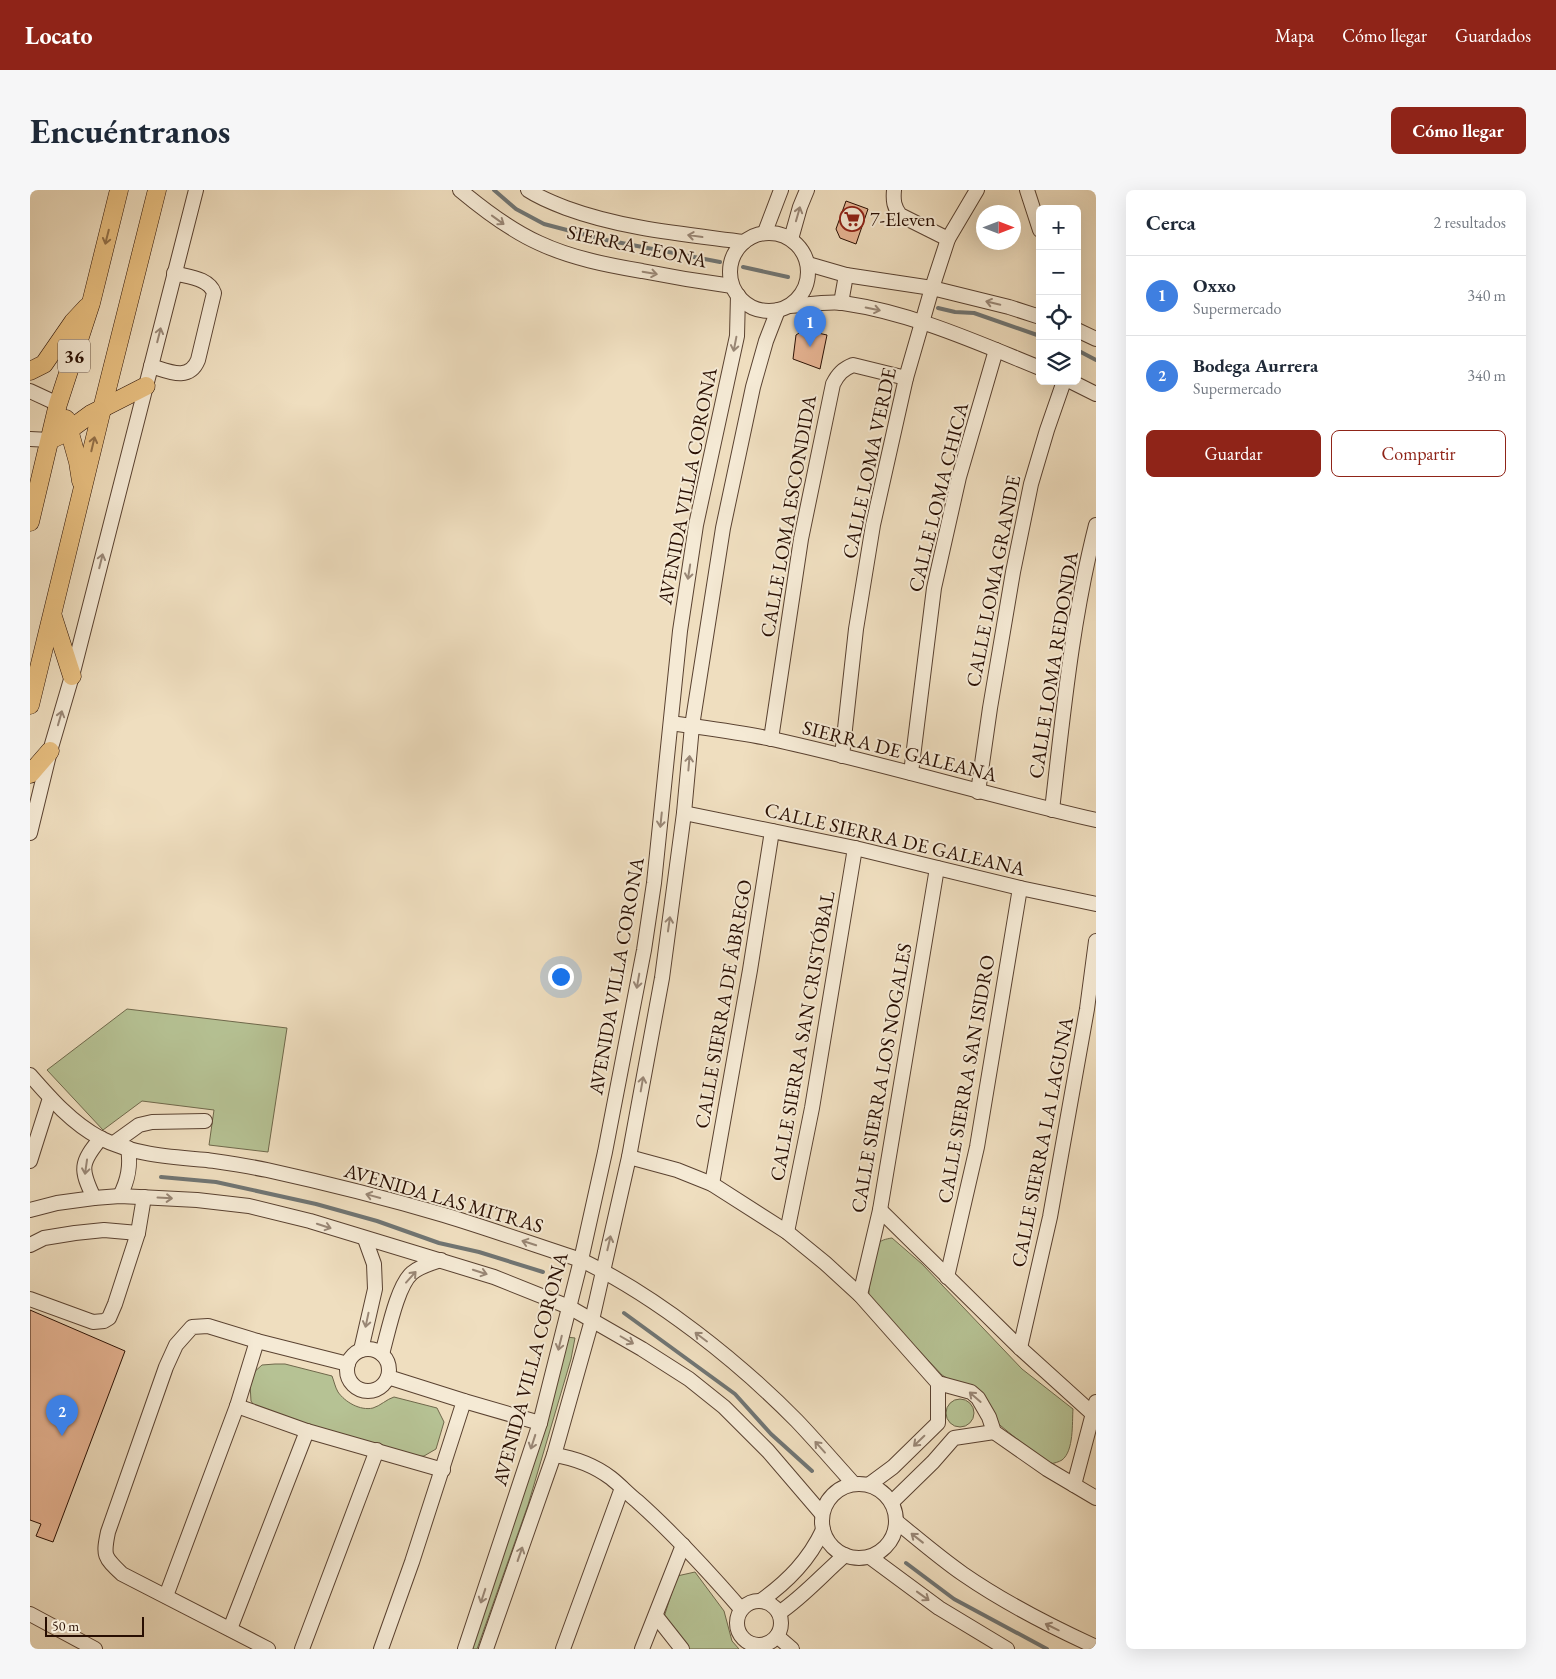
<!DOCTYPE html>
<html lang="es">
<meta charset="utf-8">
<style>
:root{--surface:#fff;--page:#f6f6f7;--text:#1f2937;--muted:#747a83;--line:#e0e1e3;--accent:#8f2418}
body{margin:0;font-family:"EB Garamond",serif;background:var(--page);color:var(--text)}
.controls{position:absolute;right:15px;top:15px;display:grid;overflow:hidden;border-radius:8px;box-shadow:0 5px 20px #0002}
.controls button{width:45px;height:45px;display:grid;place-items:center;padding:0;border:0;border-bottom:1px solid var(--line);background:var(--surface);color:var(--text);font:25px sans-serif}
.compass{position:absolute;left:946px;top:15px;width:45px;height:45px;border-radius:50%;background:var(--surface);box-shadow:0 5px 20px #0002;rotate:90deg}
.scale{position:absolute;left:15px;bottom:12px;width:99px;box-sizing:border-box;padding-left:5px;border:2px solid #280e02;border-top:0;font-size:14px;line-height:18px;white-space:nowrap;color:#280e02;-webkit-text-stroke:4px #f5ead5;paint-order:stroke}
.you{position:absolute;left:530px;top:786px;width:18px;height:18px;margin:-12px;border:4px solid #fff;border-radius:50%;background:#1a73e8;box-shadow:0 0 0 8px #1a73e833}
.badge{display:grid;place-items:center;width:32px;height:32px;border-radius:50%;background:var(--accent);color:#fff;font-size:16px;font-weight:700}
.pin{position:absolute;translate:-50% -41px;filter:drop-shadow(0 1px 2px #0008)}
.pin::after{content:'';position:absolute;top:26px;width:18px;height:15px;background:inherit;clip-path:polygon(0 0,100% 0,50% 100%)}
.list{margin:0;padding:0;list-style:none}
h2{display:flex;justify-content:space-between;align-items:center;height:65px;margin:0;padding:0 20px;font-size:21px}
h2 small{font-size:16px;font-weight:400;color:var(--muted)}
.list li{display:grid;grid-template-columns:32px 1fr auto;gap:15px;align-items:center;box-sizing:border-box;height:80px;padding:0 20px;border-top:1px solid var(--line)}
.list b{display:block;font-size:19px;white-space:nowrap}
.list p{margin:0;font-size:16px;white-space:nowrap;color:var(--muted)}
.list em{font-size:16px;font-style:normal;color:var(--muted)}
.actions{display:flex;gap:10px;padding:15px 20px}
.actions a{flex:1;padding:11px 0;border:1px solid var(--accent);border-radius:8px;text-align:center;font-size:18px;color:var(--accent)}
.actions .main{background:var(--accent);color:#fff}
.icon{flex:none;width:28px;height:28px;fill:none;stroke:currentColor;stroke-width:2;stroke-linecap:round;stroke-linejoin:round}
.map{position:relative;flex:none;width:1066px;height:1459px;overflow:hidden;border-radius:8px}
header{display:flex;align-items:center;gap:30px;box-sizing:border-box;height:70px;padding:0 25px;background:var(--accent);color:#fff}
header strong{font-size:24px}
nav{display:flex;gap:28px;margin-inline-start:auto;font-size:18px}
.intro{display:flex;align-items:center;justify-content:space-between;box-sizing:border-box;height:120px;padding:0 30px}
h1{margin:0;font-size:35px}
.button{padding:12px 22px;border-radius:8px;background:var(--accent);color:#fff;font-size:18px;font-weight:700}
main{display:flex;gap:30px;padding:0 30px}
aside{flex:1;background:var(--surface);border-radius:8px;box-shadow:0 5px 20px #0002}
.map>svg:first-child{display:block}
.green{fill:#b6c294;stroke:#6f684b}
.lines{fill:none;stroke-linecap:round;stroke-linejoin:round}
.stream{stroke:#707573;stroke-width:4}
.building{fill:#e8b594;stroke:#280e02}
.minor-casing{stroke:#5a4231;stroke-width:16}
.major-casing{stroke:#280e02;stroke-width:19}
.minor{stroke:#f5ead5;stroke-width:14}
.major{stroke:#e8bf80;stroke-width:18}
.oneway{stroke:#998776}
.oneway2{stroke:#926f47}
.labels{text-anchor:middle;stroke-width:4;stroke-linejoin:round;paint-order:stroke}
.shield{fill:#f5ead5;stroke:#665041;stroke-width:1}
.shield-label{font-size:19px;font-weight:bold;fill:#280e02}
.poi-label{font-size:20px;fill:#280e02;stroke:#f5ead5;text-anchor:start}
.street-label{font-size:20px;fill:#280e02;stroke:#f5ead5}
</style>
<header>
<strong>Locato</strong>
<nav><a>Mapa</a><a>Cómo llegar</a><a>Guardados</a></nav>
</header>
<div class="intro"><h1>Encuéntranos</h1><a class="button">Cómo llegar</a></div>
<main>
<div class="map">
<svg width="1066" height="1459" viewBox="0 0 1066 1459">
<rect width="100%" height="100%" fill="#efdebf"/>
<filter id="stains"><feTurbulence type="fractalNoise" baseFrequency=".004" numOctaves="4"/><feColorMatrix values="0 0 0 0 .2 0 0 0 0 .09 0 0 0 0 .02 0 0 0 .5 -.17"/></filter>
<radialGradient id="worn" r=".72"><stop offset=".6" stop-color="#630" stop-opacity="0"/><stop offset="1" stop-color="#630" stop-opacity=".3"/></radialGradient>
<!-- green -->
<g class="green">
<path d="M97,819L257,838L238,962L179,955L184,920L112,911L73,940L17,880Z"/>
<path d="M862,1048L892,1074L992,1179L1043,1219C1042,1233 1044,1261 1032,1270C1029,1272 1024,1273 1021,1274C1001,1261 983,1246 965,1231C948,1215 933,1197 912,1185L839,1107C838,1099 844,1062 847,1055C850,1050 856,1049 862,1048Z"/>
<path d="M537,1147L545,1148L541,1169L498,1315L447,1459H437Z"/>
<path d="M245,1174H255L302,1186C304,1191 305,1197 308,1202C315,1212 330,1221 343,1218C350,1216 357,1209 364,1207L407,1218L414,1232L406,1259L394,1266L385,1267L228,1222L221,1211L220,1194L223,1183L232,1175Z"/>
<circle cx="930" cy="1223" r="14"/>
<path d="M665,1382L694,1421L702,1451L709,1459H658L634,1427L647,1386Z"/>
</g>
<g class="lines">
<!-- stream -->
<g class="stream">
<path d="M464,0L486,19L514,34L571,49L690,72"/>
<path d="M713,77L758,87"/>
<path d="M908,118L925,122L944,123L1010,146"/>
<path d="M1047,160L1066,170"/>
<path d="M131,987L186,992L286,1014L347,1031L409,1053L449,1062L513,1082"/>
<path d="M594,1123L705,1204L741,1244L782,1281"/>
<path d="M876,1373L924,1409L1017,1459"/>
</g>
</g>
<!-- building -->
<g class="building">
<path d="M816,11L838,19L826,54L810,48L806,39Z"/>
<path d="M774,140L797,145L790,179L763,169L766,145Z"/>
<path d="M0,1120L95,1161L23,1352L6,1346L11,1334L0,1330Z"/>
</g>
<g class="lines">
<defs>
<g id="minor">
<path d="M430,0C454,20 480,40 509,53C541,68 577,75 612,81C642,87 672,92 702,96"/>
<path d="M498,0C510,8 523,13 536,18C593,39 654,44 714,52"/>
<path d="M864,0C863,11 864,17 870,25L918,49"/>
<path d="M997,0L1010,40"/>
<path d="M735,42L751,0"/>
<circle cx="739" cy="82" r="39"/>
<path d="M761,49L770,17L777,0"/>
<path d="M778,74L816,85L902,98L979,117L1010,127"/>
<path d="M811,113L816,85"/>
<path d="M760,116C775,115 798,111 813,113C882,123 946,152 1010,178"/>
<path d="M1047,140L1066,149"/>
<path d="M121,176C138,181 159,192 168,170L184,103C179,88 158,87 144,83"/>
<path d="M1040,191L1066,204"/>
<path d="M0,201L28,214"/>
<path d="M0,249L20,250"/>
<path d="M641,533C675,538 709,542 742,549C851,573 957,605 1066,630"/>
<path d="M741,549L771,349L803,194C808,184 813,179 823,175L876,188"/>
<path d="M812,566L826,439L843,335L876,188L902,98L918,49L947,0"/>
<path d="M881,583L904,398L929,287L966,160"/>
<path d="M948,602L960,518L983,382L1001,294L1017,240L1034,191"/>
<path d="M1022,620C1033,525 1042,429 1066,335"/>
<path d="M654,623L825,658L990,698L1066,714"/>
<path d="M0,643L20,561L42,486L166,0"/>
<path d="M0,885C21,909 42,933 70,948C104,965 141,967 177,970C197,973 218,976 237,980C296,993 356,1008 414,1025C460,1039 505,1055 551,1070C626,1106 708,1171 767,1231C786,1251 804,1272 823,1293"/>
<path d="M84,953L109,935L122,932L175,931"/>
<path d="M599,967L647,980L682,994L757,1042L795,1073L830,1105L908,1193L941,1202L948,1208L959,1227L964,1242L1017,1279L1066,1308"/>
<path d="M0,971L20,908"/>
<path d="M682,994L720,780L742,641"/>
<path d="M90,1006C98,990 101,976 98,958"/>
<path d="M64,1008C50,979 50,973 71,948"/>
<path d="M0,1020L27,1013L64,1008L90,1006L167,1010L219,1016L280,1031L464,1087L539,1117L612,1159L659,1189L694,1217L738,1261L792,1324"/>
<path d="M850,1020L990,1158L1063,1224"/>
<path d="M757,1042L782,918L825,658"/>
<path d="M0,1055L14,1048L45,1043L74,1040L108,1043"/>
<path d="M917,1087L947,957L990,698"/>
<path d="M830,1105L850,1020L907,678"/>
<path d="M0,1109L63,1132L74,1131L79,1128L85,1114L108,1043L114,1007"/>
<path d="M990,1158L1020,1027L1057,819L1066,751"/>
<circle cx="338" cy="1180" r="21"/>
<path d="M331,1160L345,1099L344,1074L335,1049"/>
<path d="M352,1164C358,1143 367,1096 382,1083C390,1076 402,1073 411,1070"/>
<path d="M358,1187L434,1211L510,1233"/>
<path d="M207,1216L277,1241L413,1280"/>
<path d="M524,1265C544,1268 565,1276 581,1288C590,1295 598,1304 607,1311C644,1344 678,1381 711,1419"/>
<circle cx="829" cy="1331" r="37"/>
<path d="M840,1294L863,1277L908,1233V1193"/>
<path d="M1044,1295L1066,1212"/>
<path d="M862,1312L903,1272L924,1248L964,1242"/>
<path d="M867,1332C888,1349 910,1368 933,1384C975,1413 1020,1436 1066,1457"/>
<path d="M840,1367L909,1418L977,1459"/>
<path d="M136,1406L207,1216L227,1151"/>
<path d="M732,1410C758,1391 779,1370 793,1340"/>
<circle cx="729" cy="1433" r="22"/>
<path d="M749,1423C773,1407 793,1384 815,1365"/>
<path d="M0,1424L65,1459"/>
<path d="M626,1426L652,1459"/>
<path d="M200,1439L277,1241"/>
<path d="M747,1446L762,1459"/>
<path d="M238,1459L92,1384C74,1367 73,1366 78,1342L136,1177L146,1155L162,1137L178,1136L227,1151L318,1174"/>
<path d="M272,1459L347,1260"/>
<path d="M351,1459L382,1372L434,1211"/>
<path d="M435,1459L510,1233L551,1070L575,962L614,760L624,693L650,441L666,335L707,146L708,105"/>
<path d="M456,1459L524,1265L562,1130L599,967L632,788L654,623L662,536L693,338L723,197L736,151L748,120"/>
<path d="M533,1459L592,1298"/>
<path d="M612,1459L653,1355"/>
</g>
<g id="major">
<path d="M0,181L14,174L43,132L57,117"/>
<path d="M36,229L48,272L51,291"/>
<path d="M20,250L35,243L61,224L116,196"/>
<path d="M0,332L28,214L61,113L89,0"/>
<path d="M23,427L42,486"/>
<path d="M0,515L72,219L127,0"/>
<path d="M0,584L20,561"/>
</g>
</defs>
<!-- minor casing -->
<use href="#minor" class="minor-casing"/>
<!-- major casing -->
<use href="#major" class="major-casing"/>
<!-- minor -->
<use href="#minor" class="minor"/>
<!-- major -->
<use href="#major" class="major"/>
</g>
<!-- one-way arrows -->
<defs><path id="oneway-shaft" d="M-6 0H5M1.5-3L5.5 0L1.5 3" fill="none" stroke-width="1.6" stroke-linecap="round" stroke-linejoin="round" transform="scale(1.25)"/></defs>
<g class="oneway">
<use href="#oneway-shaft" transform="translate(768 24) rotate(-74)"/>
<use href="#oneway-shaft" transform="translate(468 30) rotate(36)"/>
<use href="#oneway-shaft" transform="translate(665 46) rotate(-172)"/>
<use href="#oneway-shaft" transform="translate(620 83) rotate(10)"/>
<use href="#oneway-shaft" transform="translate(963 113) rotate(-167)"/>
<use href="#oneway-shaft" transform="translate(843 119) rotate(12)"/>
<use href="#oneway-shaft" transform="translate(129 145) rotate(-76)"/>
<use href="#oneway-shaft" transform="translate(705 154) rotate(101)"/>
<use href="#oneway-shaft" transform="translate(71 371) rotate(-76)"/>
<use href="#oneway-shaft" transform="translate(659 382) rotate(99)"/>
<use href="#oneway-shaft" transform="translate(30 528) rotate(-74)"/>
<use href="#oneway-shaft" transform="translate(659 573) rotate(-85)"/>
<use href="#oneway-shaft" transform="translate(631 630) rotate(96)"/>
<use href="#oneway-shaft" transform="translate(639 734) rotate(-82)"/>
<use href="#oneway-shaft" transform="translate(608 791) rotate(100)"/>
<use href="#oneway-shaft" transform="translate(612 894) rotate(-80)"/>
<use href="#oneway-shaft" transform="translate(56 977) rotate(98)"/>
<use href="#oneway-shaft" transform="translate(343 1006) rotate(-165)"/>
<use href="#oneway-shaft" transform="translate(135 1008) rotate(3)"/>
<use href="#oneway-shaft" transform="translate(294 1036) rotate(18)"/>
<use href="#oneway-shaft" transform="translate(499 1053) rotate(-162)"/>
<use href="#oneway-shaft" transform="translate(579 1053) rotate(-77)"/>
<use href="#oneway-shaft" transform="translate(450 1082) rotate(18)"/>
<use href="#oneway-shaft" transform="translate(381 1087) rotate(-48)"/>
<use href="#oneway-shaft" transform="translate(337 1130) rotate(102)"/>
<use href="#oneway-shaft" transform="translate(671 1147) rotate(-143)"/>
<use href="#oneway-shaft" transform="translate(597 1150) rotate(30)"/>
<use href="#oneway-shaft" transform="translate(530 1153) rotate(104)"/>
<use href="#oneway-shaft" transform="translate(945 1207) rotate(-139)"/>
<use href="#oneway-shaft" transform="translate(889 1251) rotate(136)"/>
<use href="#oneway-shaft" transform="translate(503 1252) rotate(108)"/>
<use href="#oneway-shaft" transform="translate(790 1257) rotate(-132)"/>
<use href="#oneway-shaft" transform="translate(887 1348) rotate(-142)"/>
<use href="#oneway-shaft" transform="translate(490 1364) rotate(-71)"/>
<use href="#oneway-shaft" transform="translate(453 1406) rotate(108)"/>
<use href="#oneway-shaft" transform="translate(893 1406) rotate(36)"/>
<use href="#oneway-shaft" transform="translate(1022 1437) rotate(-154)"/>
</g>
<g class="oneway2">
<use href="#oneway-shaft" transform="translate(77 47) rotate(104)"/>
<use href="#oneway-shaft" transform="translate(63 254) rotate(-77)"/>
</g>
<!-- icons -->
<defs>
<symbol id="supermarket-ring" viewBox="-11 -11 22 22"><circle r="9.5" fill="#f5ead5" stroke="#8f2418" stroke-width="1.5"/><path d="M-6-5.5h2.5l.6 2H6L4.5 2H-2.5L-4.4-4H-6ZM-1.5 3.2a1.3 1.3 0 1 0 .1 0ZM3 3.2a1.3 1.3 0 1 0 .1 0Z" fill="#8f2418"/></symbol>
</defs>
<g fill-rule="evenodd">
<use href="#supermarket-ring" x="808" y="15" width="28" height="28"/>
</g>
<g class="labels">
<!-- shield labels -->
<rect class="shield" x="28" y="149.5" width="32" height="33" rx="4"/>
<g class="shield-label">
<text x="44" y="173">36</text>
</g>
<!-- poi labels -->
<g class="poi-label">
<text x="840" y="36">7-Eleven</text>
</g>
<!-- street labels -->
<g class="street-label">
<text transform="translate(607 56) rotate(12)" y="7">SIERRA LEONA</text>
<text transform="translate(839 273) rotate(-78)" y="7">CALLE LOMA VERDE</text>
<text transform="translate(657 296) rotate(-79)" y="7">AVENIDA VILLA CORONA</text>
<text transform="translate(908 307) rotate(-76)" y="7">CALLE LOMA CHICA</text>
<text transform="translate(758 326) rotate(-80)" y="7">CALLE LOMA ESCONDIDA</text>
<text transform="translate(963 391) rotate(-79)" y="7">CALLE LOMA GRANDE</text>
<text transform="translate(1023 475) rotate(-81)" y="7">CALLE LOMA REDONDA</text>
<text transform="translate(870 561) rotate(14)" y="7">SIERRA DE GALEANA</text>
<text transform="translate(865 649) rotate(13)" y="7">CALLE SIERRA DE GALEANA</text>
<text transform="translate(586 786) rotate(-80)" y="7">AVENIDA VILLA CORONA</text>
<text transform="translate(693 814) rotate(-80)" y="7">CALLE SIERRA DE ÁBREGO</text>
<text transform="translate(772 846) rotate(-80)" y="7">CALLE SIERRA SAN CRISTÓBAL</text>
<text transform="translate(851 888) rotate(-80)" y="7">CALLE SIERRA LOS NOGALES</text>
<text transform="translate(936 889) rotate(-80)" y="7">CALLE SIERRA SAN ISIDRO</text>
<text transform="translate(1012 952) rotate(-79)" y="7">CALLE SIERRA LA LAGUNA</text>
<text transform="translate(414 1008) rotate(16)" y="7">AVENIDA LAS MITRAS</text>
<text transform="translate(500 1179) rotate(-75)" y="7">AVENIDA VILLA CORONA</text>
</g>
</g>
<rect width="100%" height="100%" filter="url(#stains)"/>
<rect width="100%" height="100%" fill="url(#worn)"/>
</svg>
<div class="controls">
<button>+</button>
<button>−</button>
<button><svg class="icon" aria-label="locate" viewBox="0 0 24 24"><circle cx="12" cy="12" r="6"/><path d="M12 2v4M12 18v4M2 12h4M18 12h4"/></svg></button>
<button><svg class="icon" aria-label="layers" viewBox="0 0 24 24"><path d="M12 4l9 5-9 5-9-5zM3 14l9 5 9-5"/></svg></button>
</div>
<svg class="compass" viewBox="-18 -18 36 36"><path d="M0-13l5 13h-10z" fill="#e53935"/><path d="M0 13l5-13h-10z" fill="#747a83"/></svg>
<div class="scale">50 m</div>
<div class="you"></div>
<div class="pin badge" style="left:780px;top:157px;background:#3f7fe0">1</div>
<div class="pin badge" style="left:32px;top:1246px;background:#3f7fe0">2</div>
</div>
<aside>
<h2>Cerca<small>2 resultados</small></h2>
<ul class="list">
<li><span class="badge" style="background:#3f7fe0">1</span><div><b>Oxxo</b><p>Supermercado</p></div><em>340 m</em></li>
<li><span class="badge" style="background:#3f7fe0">2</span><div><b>Bodega Aurrera</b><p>Supermercado</p></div><em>340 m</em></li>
</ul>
<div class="actions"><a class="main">Guardar</a><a>Compartir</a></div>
</aside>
</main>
